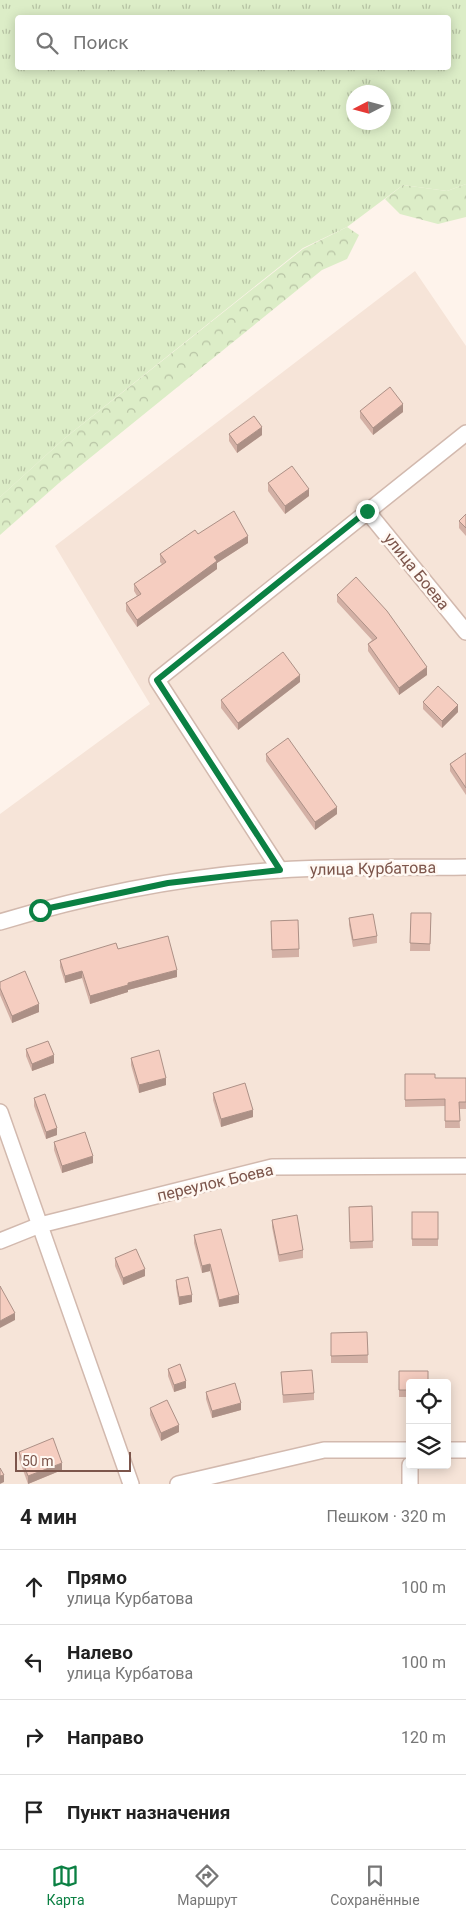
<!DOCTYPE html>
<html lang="ru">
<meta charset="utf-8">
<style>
:root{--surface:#fff;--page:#f2f2f2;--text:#222;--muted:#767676;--line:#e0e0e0;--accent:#0b8043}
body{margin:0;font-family:Roboto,sans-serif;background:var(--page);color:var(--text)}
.controls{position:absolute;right:15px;bottom:15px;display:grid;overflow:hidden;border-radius:5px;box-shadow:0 2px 12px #0003}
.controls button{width:45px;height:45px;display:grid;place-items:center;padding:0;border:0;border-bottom:1px solid var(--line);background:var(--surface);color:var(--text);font:25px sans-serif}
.compass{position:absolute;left:346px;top:85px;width:45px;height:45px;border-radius:50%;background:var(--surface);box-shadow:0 2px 12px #0003;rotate:264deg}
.scale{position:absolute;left:15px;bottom:12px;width:116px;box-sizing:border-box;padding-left:5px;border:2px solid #7c554b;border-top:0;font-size:14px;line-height:18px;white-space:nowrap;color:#7c554b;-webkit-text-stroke:4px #fff8f2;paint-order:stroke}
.stop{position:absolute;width:15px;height:15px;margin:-11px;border:4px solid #0b8043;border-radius:50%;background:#fff}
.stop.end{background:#0b8043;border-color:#fff;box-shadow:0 1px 5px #0008}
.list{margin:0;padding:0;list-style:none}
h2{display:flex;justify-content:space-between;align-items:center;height:65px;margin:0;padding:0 20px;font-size:21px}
h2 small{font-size:16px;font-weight:400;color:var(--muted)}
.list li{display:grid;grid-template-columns:32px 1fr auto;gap:15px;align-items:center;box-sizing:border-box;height:75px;padding:0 20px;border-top:1px solid var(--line)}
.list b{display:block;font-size:19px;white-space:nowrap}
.list p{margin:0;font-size:16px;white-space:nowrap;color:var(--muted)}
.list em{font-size:16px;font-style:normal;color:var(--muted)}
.icon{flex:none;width:28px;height:28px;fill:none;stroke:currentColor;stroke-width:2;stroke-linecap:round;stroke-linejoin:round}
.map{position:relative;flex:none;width:466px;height:1484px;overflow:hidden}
.search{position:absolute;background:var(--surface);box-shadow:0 2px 12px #0003;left:15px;right:15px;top:15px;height:55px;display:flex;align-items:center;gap:12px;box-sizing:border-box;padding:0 18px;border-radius:5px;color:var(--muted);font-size:19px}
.sheet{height:365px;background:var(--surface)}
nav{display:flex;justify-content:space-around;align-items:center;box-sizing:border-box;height:70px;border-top:1px solid var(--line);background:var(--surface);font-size:14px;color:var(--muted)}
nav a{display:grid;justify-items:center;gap:2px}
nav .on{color:var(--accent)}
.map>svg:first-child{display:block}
.residential{fill:#f6e4d8;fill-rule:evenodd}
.grass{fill:url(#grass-tufts);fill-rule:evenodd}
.forest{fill:url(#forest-crowns)}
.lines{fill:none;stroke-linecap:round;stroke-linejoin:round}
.minor-casing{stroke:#d2b9ae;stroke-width:18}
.minor{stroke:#fff;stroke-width:15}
.wall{fill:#d3b0a5}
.shaded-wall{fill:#ac9086}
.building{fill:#f5cdc0;stroke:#ac9086}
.route{stroke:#0b8043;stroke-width:6}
.labels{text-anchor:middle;stroke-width:5;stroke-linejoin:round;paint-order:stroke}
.street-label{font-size:16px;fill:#7c554b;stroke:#fff8f2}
</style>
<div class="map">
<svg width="466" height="1484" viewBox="0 0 466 1484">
<defs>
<pattern id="grass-tufts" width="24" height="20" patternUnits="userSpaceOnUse" patternTransform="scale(1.25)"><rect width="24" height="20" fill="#dcedc7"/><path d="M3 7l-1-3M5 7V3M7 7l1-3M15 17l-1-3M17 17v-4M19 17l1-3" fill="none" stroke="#b7c3a4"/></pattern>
<pattern id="forest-crowns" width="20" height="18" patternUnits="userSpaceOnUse" patternTransform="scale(1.25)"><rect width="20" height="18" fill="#dcedc7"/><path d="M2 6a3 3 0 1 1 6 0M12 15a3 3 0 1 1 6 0" fill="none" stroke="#b7c3a4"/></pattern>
</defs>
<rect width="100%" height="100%" fill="#fef3eb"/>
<!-- residential -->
<path class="residential" d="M415,271L466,346V1484H0V814L150,704L55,546ZM410,1383H447V1465H410Z"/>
<!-- grass -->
<path class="grass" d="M0,0H466V184L447,191L403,185L347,227L303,248L65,438L0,497ZM18,18H448V68H18ZM354,92H384V122H354Z"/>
<!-- forest -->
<g class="forest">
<path d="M466,184V217L438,224L400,214L385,199L403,185L447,191Z"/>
<path d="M347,227L359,235L347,259L322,270L59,483L0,535V497L65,438L303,249Z"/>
</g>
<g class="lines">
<defs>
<g id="minor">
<path d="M367,511L466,632"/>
<path d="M280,870L157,680L466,433"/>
<path d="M0,922C90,895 186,876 280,870C342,866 404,868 466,867"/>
<path d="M0,1112L131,1484"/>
<path d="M0,1241L40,1225L272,1167L466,1166"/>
<path d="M447,1450H466"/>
<path d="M178,1484L324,1450H410"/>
<path d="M410,1484V1465"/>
</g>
</defs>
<!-- minor casing -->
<use href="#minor" class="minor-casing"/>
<!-- minor -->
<use href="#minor" class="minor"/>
</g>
<!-- wall -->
<g class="wall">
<path d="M360,411L403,412L373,435L360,418Z"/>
<path d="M229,434L262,435L237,453L229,441Z"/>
<path d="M268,483L309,496L285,514L268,491Z"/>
<path d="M466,514V536L459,528V521Z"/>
<path d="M198,534L248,543L217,563V569L137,627L126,611V603L137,596L134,591V584L162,564L160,562V554Z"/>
<path d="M337,595L427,675L399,695L368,651V644L372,640L337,602Z"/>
<path d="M300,682L238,730L221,708V700Z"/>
<path d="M423,702L458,712L442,728L423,709Z"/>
<path d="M466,753V795L450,771V764Z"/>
<path d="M266,754L337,814L315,830L266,761Z"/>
<path d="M411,913H431L430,951H410Z"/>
<path d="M349,918L377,936V943L353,947L349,925Z"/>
<path d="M271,929L299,949V957L272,958Z"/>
<path d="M118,949L177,977L128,990V992L90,1004L82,978L65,983L60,967V960Z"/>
<path d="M0,982L39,1012L12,1023L0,995Z"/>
<path d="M26,1049L54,1063L32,1071L26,1056Z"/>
<path d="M131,1058L166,1085L139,1093L131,1065Z"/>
<path d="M405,1074L435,1078H466V1109H459L460,1128H445V1106L405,1107Z"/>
<path d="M213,1093L253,1117L221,1127L213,1100Z"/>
<path d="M34,1098L57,1135L46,1139L34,1106Z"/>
<path d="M54,1142L93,1163L62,1173L54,1150Z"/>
<path d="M372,1206L373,1248L350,1249L349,1207Z"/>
<rect x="412" y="1212" width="26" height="34"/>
<path d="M272,1220L303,1250V1258L279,1262L272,1227Z"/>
<path d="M194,1235L239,1303L219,1307L210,1271L202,1273L194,1243Z"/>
<path d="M115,1258L145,1276L123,1285L115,1266Z"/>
<path d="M176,1280L192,1302L179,1305L176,1287Z"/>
<path d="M367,1332L368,1363H331V1333Z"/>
<path d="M168,1369L186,1388L174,1392L168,1376Z"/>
<path d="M399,1371L410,1383V1397H399Z"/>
<path d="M281,1372L314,1393V1400L283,1403Z"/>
<path d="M206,1392L241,1410L212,1418L206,1399Z"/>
<path d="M150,1408L179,1432L161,1441L150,1415Z"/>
<path d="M19,1452L62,1470L28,1484L19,1459Z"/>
</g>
<!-- shaded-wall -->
<g class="shaded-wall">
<path d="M403,404V412L373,435V428Z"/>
<path d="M262,427V435L237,453V445Z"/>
<path d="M309,489V496L285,514V506Z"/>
<path d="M248,536V543L217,563V569L137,627V620L214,557Z"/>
<path d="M427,667V675L399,695V688Z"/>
<path d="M300,675V682L238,730V723Z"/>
<path d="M458,705V712L442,728V721Z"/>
<path d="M337,807V814L315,830V822Z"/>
<path d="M177,970V977L128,990V992L90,1004V996L128,983Z"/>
<path d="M82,971V978L65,983V976Z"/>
<path d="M39,1004V1012L12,1023V1016Z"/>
<path d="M54,1055V1063L32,1071V1064Z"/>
<path d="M166,1078V1085L139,1093V1085Z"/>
<path d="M253,1110V1117L221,1127V1119Z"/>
<path d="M57,1128V1135L46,1139V1132Z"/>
<path d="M93,1156V1163L62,1173V1166Z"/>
<path d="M210,1264V1271L202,1273V1266Z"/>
<path d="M145,1269V1276L123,1285V1278Z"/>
<path d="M192,1295V1302L179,1305V1297Z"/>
<path d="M239,1295V1303L219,1307V1300Z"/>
<path d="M15,1313V1320L0,1328V1321Z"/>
<path d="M186,1381V1388L174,1392V1385Z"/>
<path d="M241,1403V1410L212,1418V1411Z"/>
<path d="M179,1425V1432L161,1441V1433Z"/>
<path d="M62,1463V1470L28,1484V1476Z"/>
<path d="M4,1475V1482L0,1484V1476Z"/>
</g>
<!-- building -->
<g class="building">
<path d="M390,387L403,404L373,428L360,411Z"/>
<path d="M254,416L262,427L237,445L229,434Z"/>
<path d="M292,466L309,489L285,506L268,483Z"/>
<path d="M234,511L248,536L214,557L217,561L137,620L126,603L141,594L134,584L166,562L160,554L195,530L198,534Z"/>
<path d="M466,514V528L459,521Z"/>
<path d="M356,577L387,611L427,667L399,688L368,644L377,638L337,595Z"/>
<path d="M283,652L300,675L238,723L221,700Z"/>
<path d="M438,686L458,705L442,721L423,702Z"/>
<path d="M288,738L337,807L315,822L266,754Z"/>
<path d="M466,753V788L450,764Z"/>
<path d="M411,913H431L430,944L410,943Z"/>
<path d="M373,914L377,936L353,940L349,918Z"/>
<path d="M298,920L299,949L272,950L271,921Z"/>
<path d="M168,936L177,970L128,983V985L90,996L82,971L65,976L60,960L116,943L118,949Z"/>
<path d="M25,971L39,1004L12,1016L0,988V982Z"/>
<path d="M48,1041L54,1055L32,1064L26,1049Z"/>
<path d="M159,1050L166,1078L139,1085L131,1058Z"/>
<path d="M405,1074H435V1078H466V1102H459L460,1121H445V1099L405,1100Z"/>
<path d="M245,1083L253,1110L221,1119L213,1093Z"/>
<path d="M45,1094L57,1128L46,1132L34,1098Z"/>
<path d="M85,1132L93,1156L62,1166L54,1142Z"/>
<path d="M372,1206L373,1241L350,1242L349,1207Z"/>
<rect x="412" y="1212" width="26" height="27"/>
<path d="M297,1215L303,1250L279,1255L272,1220Z"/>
<path d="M221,1229L239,1295L219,1300L210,1264L202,1266L194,1235Z"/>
<path d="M136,1249L145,1269L123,1278L115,1258Z"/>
<path d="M188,1277L192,1295L179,1297L176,1280Z"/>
<path d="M0,1286L15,1313L0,1321Z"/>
<path d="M367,1332L368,1355L331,1356V1333Z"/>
<path d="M180,1364L186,1381L174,1385L168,1369Z"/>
<path d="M312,1370L314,1393L283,1395L281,1372Z"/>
<path d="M399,1371H428V1383H410V1390H399Z"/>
<path d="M235,1383L241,1403L212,1411L206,1392Z"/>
<path d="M167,1400L179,1425L161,1433L150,1408Z"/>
<path d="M53,1438L62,1463L28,1476L19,1452Z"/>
<path d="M0,1468L4,1475L0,1476Z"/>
</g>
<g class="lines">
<!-- route -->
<path class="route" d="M40,910L168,883L280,870L157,680L367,511"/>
</g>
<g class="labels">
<!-- street labels -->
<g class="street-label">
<text transform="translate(417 571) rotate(51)" y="6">улица Боева</text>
<text transform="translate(373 868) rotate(-1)" y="6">улица Курбатова</text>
<text transform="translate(215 1182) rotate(-13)" y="6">переулок Боева</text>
</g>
</g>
</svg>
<div class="controls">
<button><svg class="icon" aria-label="locate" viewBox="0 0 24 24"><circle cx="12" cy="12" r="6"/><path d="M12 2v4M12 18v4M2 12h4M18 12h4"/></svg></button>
<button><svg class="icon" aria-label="layers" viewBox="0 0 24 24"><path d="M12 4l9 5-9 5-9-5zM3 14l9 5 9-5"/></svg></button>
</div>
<svg class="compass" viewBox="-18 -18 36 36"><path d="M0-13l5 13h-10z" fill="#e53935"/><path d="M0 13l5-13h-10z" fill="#767676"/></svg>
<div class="scale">50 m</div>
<div class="stop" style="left:40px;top:910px"></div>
<div class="stop end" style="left:367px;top:511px"></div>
<div class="search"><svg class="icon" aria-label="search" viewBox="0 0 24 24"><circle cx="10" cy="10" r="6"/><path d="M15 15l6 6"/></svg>Поиск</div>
</div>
<section class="sheet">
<h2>4 мин<small>Пешком · 320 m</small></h2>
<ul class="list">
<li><svg class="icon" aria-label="ahead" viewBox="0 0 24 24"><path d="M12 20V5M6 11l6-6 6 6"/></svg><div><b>Прямо</b><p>улица Курбатова</p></div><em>100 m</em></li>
<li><svg class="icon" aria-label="left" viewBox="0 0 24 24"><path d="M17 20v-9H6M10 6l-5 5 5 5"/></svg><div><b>Налево</b><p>улица Курбатова</p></div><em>100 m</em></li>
<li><svg class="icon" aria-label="right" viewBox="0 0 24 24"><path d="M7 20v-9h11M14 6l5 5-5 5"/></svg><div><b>Направо</b></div><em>120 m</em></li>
<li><svg class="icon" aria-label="arrive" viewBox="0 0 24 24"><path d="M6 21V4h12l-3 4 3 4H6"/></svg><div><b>Пункт назначения</b></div></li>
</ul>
</section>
<nav>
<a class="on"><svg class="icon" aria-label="map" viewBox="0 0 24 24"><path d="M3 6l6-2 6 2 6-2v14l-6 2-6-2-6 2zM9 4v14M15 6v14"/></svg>Карта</a>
<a><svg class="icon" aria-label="directions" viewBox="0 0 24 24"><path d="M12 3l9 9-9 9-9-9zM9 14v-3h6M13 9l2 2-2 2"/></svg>Маршрут</a>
<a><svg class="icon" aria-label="saved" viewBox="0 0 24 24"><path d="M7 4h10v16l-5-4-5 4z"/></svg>Сохранённые</a>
</nav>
